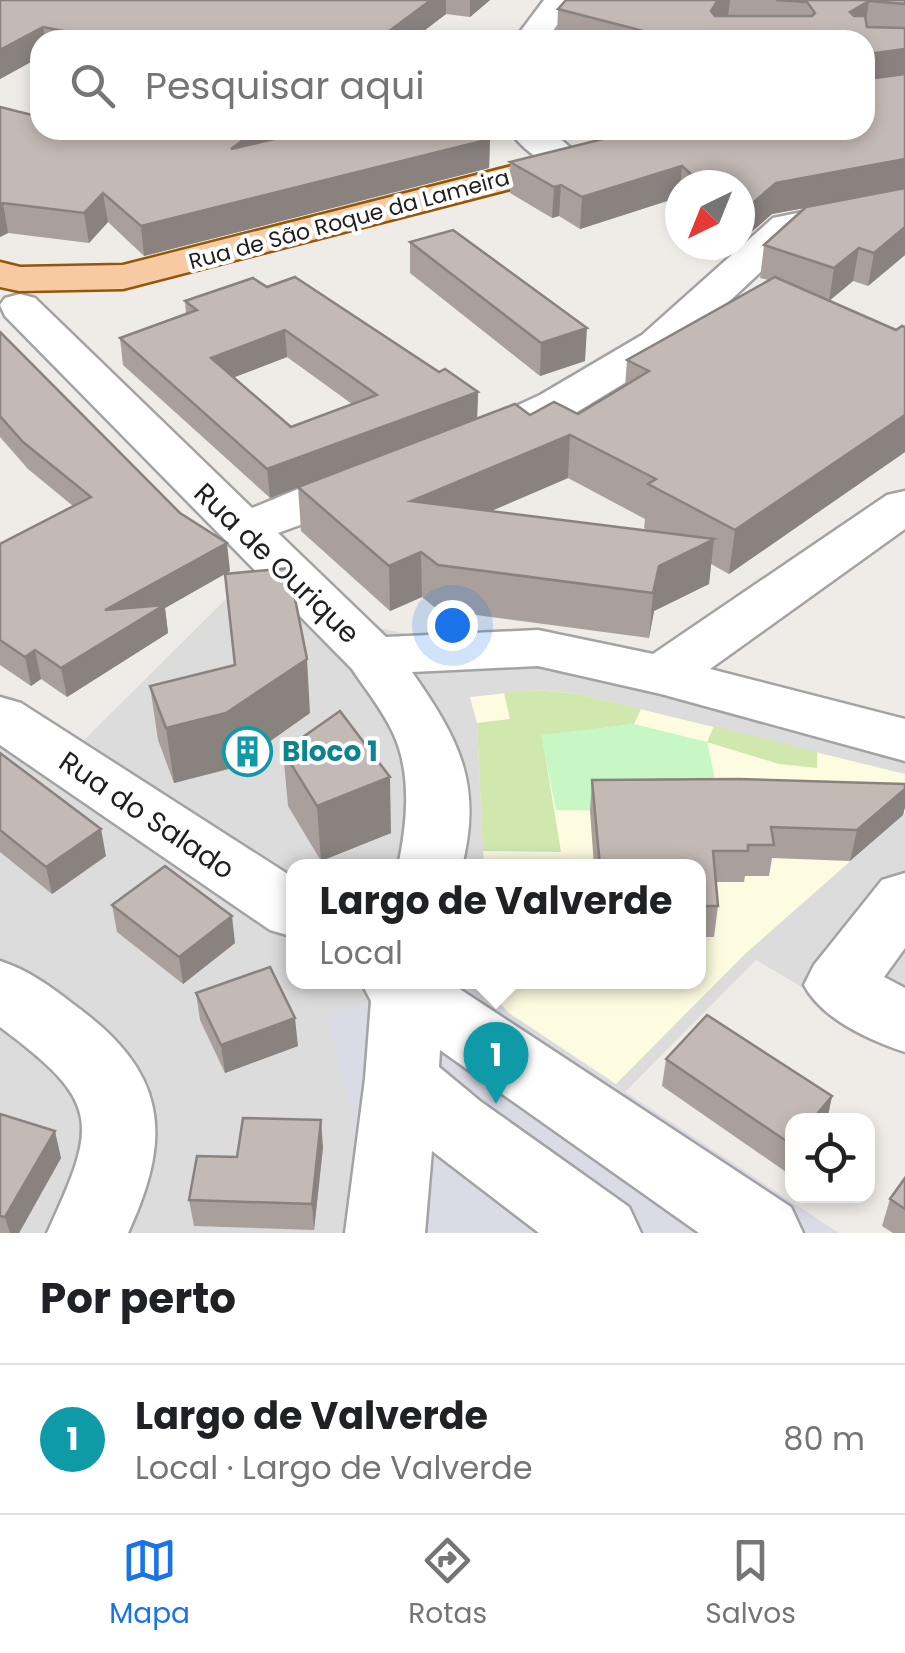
<!DOCTYPE html>
<html lang="pt">
<meta charset="utf-8">
<style>
:root{--surface:#fff;--page:#f2f2f2;--text:#202124;--muted:#757577;--line:#e0e0e0;--accent:#1a73e8}
body{margin:0;font-family:Poppins,sans-serif;background:var(--page);color:var(--text)}
.controls{position:absolute;right:30px;bottom:30px;display:grid;overflow:hidden;border-radius:20px;box-shadow:0 5px 15px #0003}
.controls button{width:90px;height:90px;display:grid;place-items:center;padding:0;border:0;border-bottom:2px solid var(--line);background:var(--surface);color:var(--text);font:50px sans-serif}
.compass{position:absolute;left:665px;top:170px;width:90px;height:90px;border-radius:50%;background:var(--surface);box-shadow:0 5px 15px #0003;rotate:223deg}
.you{position:absolute;left:452px;top:625px;width:35px;height:35px;margin:-25px;border:8px solid #fff;border-radius:50%;background:#1a73e8;box-shadow:0 0 0 15px #1a73e833}
.badge{display:grid;place-items:center;width:65px;height:65px;border-radius:50%;background:var(--accent);color:#fff;font-size:32px;font-weight:700}
.pin{position:absolute;translate:-50% -82px;filter:drop-shadow(0 2px 5px #0008)}
.pin::after{content:'';position:absolute;top:52px;width:35px;height:30px;background:inherit;clip-path:polygon(0 0,100% 0,50% 100%)}
.popup{position:absolute;left:286px;top:859px;width:420px;height:130px;box-sizing:border-box;display:grid;place-content:center;border-radius:20px;background:var(--surface);filter:drop-shadow(0 2px 8px #0005);font-size:32px;white-space:nowrap;color:var(--muted)}
.popup b{font-size:38px;color:var(--text)}
.popup::after{content:'';position:absolute;left:50%;top:100%;margin-left:-20px;border:20px solid transparent;border-top-color:var(--surface)}
.list{margin:0;padding:0;list-style:none}
h2{display:flex;justify-content:space-between;align-items:center;height:130px;margin:0;padding:0 40px;font-size:42px}
h2 small{font-size:32px;font-weight:400;color:var(--muted)}
.list li{display:grid;grid-template-columns:65px 1fr auto;gap:30px;align-items:center;box-sizing:border-box;height:150px;padding:0 40px;border-top:2px solid var(--line)}
.list b{display:block;font-size:38px;white-space:nowrap}
.list p{margin:0;font-size:32px;white-space:nowrap;color:var(--muted)}
.list em{font-size:32px;font-style:normal;color:var(--muted)}
.icon{flex:none;width:55px;height:55px;fill:none;stroke:currentColor;stroke-width:2;stroke-linecap:round;stroke-linejoin:round}
.map{position:relative;flex:none;width:905px;height:1233px;overflow:hidden}
.search{position:absolute;background:var(--surface);box-shadow:0 5px 15px #0003;left:30px;right:30px;top:30px;height:110px;display:flex;align-items:center;gap:25px;box-sizing:border-box;padding:0 35px;border-radius:30px;color:var(--muted);font-size:38px}
.sheet{height:280px;background:var(--surface)}
nav{display:flex;justify-content:space-around;align-items:center;box-sizing:border-box;height:140px;border-top:2px solid var(--line);background:var(--surface);font-size:28px;color:var(--muted)}
nav a{display:grid;justify-items:center;gap:5px}
nav .on{color:var(--accent)}
.map>svg:first-child{display:block}
.residential{fill:#dddcdc}
.education{fill:#fdfbe0}
.grass{fill:#d0e7ae}
.park{fill:#c6f7c5}
.plaza{fill:#dadbe5}
.lines{fill:none;stroke-linecap:round;stroke-linejoin:round}
.minor-casing{stroke:#a3a3a3;stroke-width:5}
.major-casing{stroke:#925707;stroke-width:5}
.minor{fill:#fff;fill-rule:evenodd}
.major{fill:#f7caa3;fill-rule:evenodd}
.wall{fill:#a9a09c;fill-rule:evenodd}
.shaded-wall{fill:#89827f}
.building{fill:#c4bab5;stroke:#89827f;stroke-width:2.5;fill-rule:evenodd}
.labels{text-anchor:middle;stroke-width:8;stroke-linejoin:round;paint-order:stroke}
.far-street-label{font-size:22px;fill:#1f1f1f;stroke:#fff}
.street-label{font-size:28px;fill:#1f1f1f;stroke:#fff}
.culture-label{font-size:28px;font-weight:bold;fill:#0d838f;stroke:#fff;text-anchor:start}
</style>
<div class="map">
<svg width="905" height="1233" viewBox="0 0 905 1233">
<rect width="100%" height="100%" fill="#efebe6"/>
<!-- residential -->
<g class="residential">
<path d="M229,596L822,723L905,734V1048L756,960L621,1096L448,982H698V866H294L293,879L84,740Z"/>
<path d="M0,737L293,936L294,982H361L732,1233H0Z"/>
</g>
<!-- education -->
<path class="education" d="M535,690L579,694L905,774V813L744,955L616,1084L509,1013L491,994L490,982H698V866H484L477,723L470,697Z"/>
<!-- grass -->
<g class="grass">
<path d="M535,690L579,694L641,709L634,724L542,736L561,852L483,851L477,723L510,719L504,693Z"/>
<path d="M714,726L817,752V768L779,764L707,742Z"/>
</g>
<!-- park -->
<path class="park" d="M634,724L707,742L722,812L556,810L541,735Z"/>
<!-- plaza -->
<path class="plaza" d="M465,986L839,1233H346L355,1188L354,1127L325,1012Z"/>
<g class="lines">
<defs>
<g id="minor">
<path d="M544,0H576L546,40H514Z"/>
<path d="M509,130H550L587,162L582,170C556,176 524,152 509,130Z"/>
<path d="M905,191V215L800,235L674,353L572,415L509,445L492,449L475,445L468,435L475,425L540,395L642,335L773,218Z"/>
<path d="M20,294L35,298L252,508C289,494 350,462 388,471L395,482L388,493L278,533L386,637L538,630L653,654L887,495L905,491V529L710,669L905,719V761L661,694L538,666L412,672C458,738 483,783 462,866H398C407,825 412,775 394,735C384,712 366,690 352,669L5,316L0,305L5,298Z"/>
<path d="M0,697L21,703L294,878V937L270,930L0,745Z"/>
<path d="M905,873V948L884,977L905,988V1052C869,1040 822,1019 804,985L814,965L882,880Z"/>
<path d="M0,961C28,970 50,986 73,1004C166,1071 174,1133 128,1233H47C98,1122 102,1103 0,1027Z"/>
<path d="M361,982H449L791,1207L803,1233H699L440,1050L439,1067L480,1101L629,1207L641,1233H539L432,1151L425,1233H345L365,1079L371,1001Z"/>
</g>
<path id="major" d="M653,130H713L708,138L123,289L19,291L0,287V262L20,267L123,265Z"/>
</defs>
<!-- minor casing -->
<use href="#minor" class="minor-casing"/>
<!-- major casing -->
<use href="#major" class="major-casing"/>
<!-- minor -->
<use href="#minor" class="minor"/>
<!-- major -->
<use href="#major" class="major"/>
</g>
<!-- wall -->
<g class="wall">
<path d="M0,0H490L470,17L446,14L412,40H40V57L0,79Z"/>
<path d="M566,0H905V255L868,286L853,281L829,301L896,330L905,327V452L729,574L711,564L709,584L654,611L649,638L438,610L422,597L390,611L301,531L298,487L312,482L270,498L123,365L120,338L186,314L185,301L267,287L478,392L477,419L578,414L625,386L627,360L768,280L760,278L764,245L805,208L772,214L740,242V185H680V197L580,229L559,216L552,218L510,193V162L865,130V40H570L557,36L558,9ZM287,357L352,404L291,427L234,377ZM568,478L645,519L644,528L649,531L491,511Z"/>
<path d="M0,107L40,130H296L288,136L490,139L489,168L144,256L108,222L89,243L8,233L0,237Z"/>
<path d="M410,242L585,361L540,376L410,273Z"/>
<path d="M0,332L230,571L226,574L310,713L232,768L174,783L158,740L150,686L235,665L225,574L165,608L168,633L67,697L41,679L31,686L0,665V544L73,506L28,469L0,437Z"/>
<path d="M283,751L391,833L321,861L288,806Z"/>
<path d="M0,753L106,856L52,894L0,852Z"/>
<path d="M592,780L905,784V807L903,815L850,861L772,858L769,876H745L744,882H716L718,906L714,937H698V866H594L590,811Z"/>
<path d="M112,905L235,943L183,984L117,932Z"/>
<path d="M196,993L298,1046L225,1073L200,1020Z"/>
<path d="M666,1059L832,1096L827,1120H792V1164L786,1172L662,1086Z"/>
<path d="M0,1114L61,1158L19,1233H0Z"/>
<path d="M323,1147L314,1230L194,1226L189,1200L237,1157Z"/>
<path d="M905,1178V1233H893L882,1226L890,1199Z"/>
</g>
<!-- shaded-wall -->
<g class="shaded-wall">
<path d="M431,0H446V14L412,40H377Z"/>
<path d="M470,0H490L470,17Z"/>
<path d="M718,0H730L727,24L715,27L711,11Z"/>
<path d="M869,1L865,28L850,12Z"/>
<path d="M43,27L46,40H40V57L0,79V50Z"/>
<path d="M905,49V76L865,82L867,54Z"/>
<path d="M257,130H295L233,178L231,149Z"/>
<path d="M490,139L489,168L144,256L141,226Z"/>
<path d="M905,159V189L772,214L740,242L741,213L776,183Z"/>
<path d="M682,166L679,197L580,229L582,197Z"/>
<path d="M561,185L559,216L552,218L554,187Z"/>
<path d="M103,193L108,222L89,243L84,213Z"/>
<path d="M3,203L8,233L0,237V205Z"/>
<path d="M905,227V255L868,286L874,253Z"/>
<path d="M859,248L853,281L829,301L834,268Z"/>
<path d="M587,328L585,361L540,376L541,343Z"/>
<path d="M285,330L287,357L214,385L211,358Z"/>
<path d="M478,392L477,420L270,498L267,469Z"/>
<path d="M905,415V452L729,574L735,530Z"/>
<path d="M570,435L568,478L412,545L411,501Z"/>
<path d="M714,539L709,584L654,611L649,638L653,593L659,566Z"/>
<path d="M227,543L230,571L165,608L168,633L67,697L61,668L105,610Z"/>
<path d="M421,552L422,597L390,611L389,566Z"/>
<path d="M35,650L41,679L31,686L25,657Z"/>
<path d="M307,659L310,713L232,768L174,783L166,728Z"/>
<path d="M390,777L391,833L321,861L317,806Z"/>
<path d="M905,789V807L903,815L850,861L857,830Z"/>
<path d="M101,829L106,856L52,894L46,867Z"/>
<path d="M232,916L235,943L183,984L179,957Z"/>
<path d="M295,1018L298,1046L225,1073L221,1045Z"/>
<path d="M832,1096L827,1120H812Z"/>
<path d="M321,1120L323,1147L314,1230L312,1204Z"/>
<path d="M55,1131L61,1158L19,1233H10L5,1217Z"/>
<path d="M792,1144V1164L786,1172Z"/>
</g>
<!-- building -->
<g class="building">
<path d="M0,0H431L377,40H111L43,27L0,50Z"/>
<path d="M566,0H718L711,11L715,16H812L815,13L807,2L776,0H905V4L869,1L850,12L854,16H865L867,27L905,28V49L867,54V79L905,74V159L776,183L741,213L740,185H703L682,166L582,197L561,185L554,187L510,162L639,130H865V40H623L651,33L558,9Z"/>
<path d="M0,107L40,117V130H257L231,149L312,130H475L490,139L141,226L103,193L84,213L3,203L0,205Z"/>
<path d="M905,188V227L874,253L859,248L834,268L764,245L806,207Z"/>
<path d="M453,230L587,328L541,343L410,242Z"/>
<path d="M295,277L439,372L445,369L478,392L267,469L120,338L197,310L185,301L253,278L267,287ZM285,330L377,395L291,427L211,358Z"/>
<path d="M775,277L896,330L902,326L905,327V415L735,530L648,484L656,479L570,435L411,501L714,539L659,566L653,593L438,565L421,552L389,566L298,487L515,404L530,415L554,402L578,414L649,371L627,360Z"/>
<path d="M0,332L180,513L227,543L105,610L164,605L61,668L35,650L25,657L0,640V544L91,497L23,442L0,416Z"/>
<path d="M289,568L307,659L226,713L166,728L150,686L235,665L225,574Z"/>
<path d="M340,711L390,777L317,806L283,751Z"/>
<path d="M0,753L101,829L46,867L0,830Z"/>
<path d="M739,779L905,784V789L857,830L771,827L774,845H748V851H713L718,906H698V866H600L592,780Z"/>
<path d="M165,866L232,916L179,957L112,905Z"/>
<path d="M270,967L295,1018L221,1045L196,993Z"/>
<path d="M707,1015L832,1096L812,1120H792V1145L666,1059Z"/>
<path d="M0,1114L55,1131L5,1217L0,1216Z"/>
<path d="M243,1118L321,1120L312,1204L189,1200L197,1156L237,1157Z"/>
<path d="M905,1178V1209L890,1199Z"/>
</g>
<!-- icons -->
<defs>
<symbol id="building-ring" viewBox="-11 -11 22 22"><circle r="9.5" fill="#fff" stroke="#0f9aa8" stroke-width="1.5"/><path d="M-4-6H4V6H1V3H-1V6H-4ZM-2.5-4.3h1.7v1.8h-1.7ZM.8-4.3h1.7v1.8H.8ZM-2.5-1h1.7V.8h-1.7ZM.8-1h1.7V.8H.8Z" fill="#0f9aa8"/></symbol>
</defs>
<g fill-rule="evenodd">
<use href="#building-ring" x="220" y="724" width="55" height="55"/>
</g>
<g class="labels">
<!-- far-street labels -->
<g class="far-street-label">
<text transform="translate(349 219) rotate(-15)" y="8">Rua de São Roque da Lameira</text>
</g>
<!-- street labels -->
<g class="street-label">
<text transform="translate(277 563) rotate(44)" y="10">Rua de Ourique</text>
<text transform="translate(147 815) rotate(34)" y="10">Rua do Salado</text>
</g>
<!-- culture labels -->
<g class="culture-label">
<text x="282" y="761">Bloco 1</text>
</g>
</g>
</svg>
<div class="controls">
<button><svg class="icon" aria-label="locate" viewBox="0 0 24 24"><circle cx="12" cy="12" r="6"/><path d="M12 2v4M12 18v4M2 12h4M18 12h4"/></svg></button>
</div>
<svg class="compass" viewBox="-18 -18 36 36"><path d="M0-13l5 13h-10z" fill="#e53935"/><path d="M0 13l5-13h-10z" fill="#757577"/></svg>
<div class="you"></div>
<div class="pin badge" style="left:496px;top:1104px;background:#0f9aa8">1</div>
<div class="popup"><b>Largo de Valverde</b>Local</div>
<div class="search"><svg class="icon" aria-label="search" viewBox="0 0 24 24"><circle cx="10" cy="10" r="6"/><path d="M15 15l6 6"/></svg>Pesquisar aqui</div>
</div>
<section class="sheet">
<h2>Por perto<small></small></h2>
<ul class="list">
<li><span class="badge" style="background:#0f9aa8">1</span><div><b>Largo de Valverde</b><p>Local · Largo de Valverde</p></div><em>80 m</em></li>
</ul>
</section>
<nav>
<a class="on"><svg class="icon" aria-label="map" viewBox="0 0 24 24"><path d="M3 6l6-2 6 2 6-2v14l-6 2-6-2-6 2zM9 4v14M15 6v14"/></svg>Mapa</a>
<a><svg class="icon" aria-label="directions" viewBox="0 0 24 24"><path d="M12 3l9 9-9 9-9-9zM9 14v-3h6M13 9l2 2-2 2"/></svg>Rotas</a>
<a><svg class="icon" aria-label="saved" viewBox="0 0 24 24"><path d="M7 4h10v16l-5-4-5 4z"/></svg>Salvos</a>
</nav>
